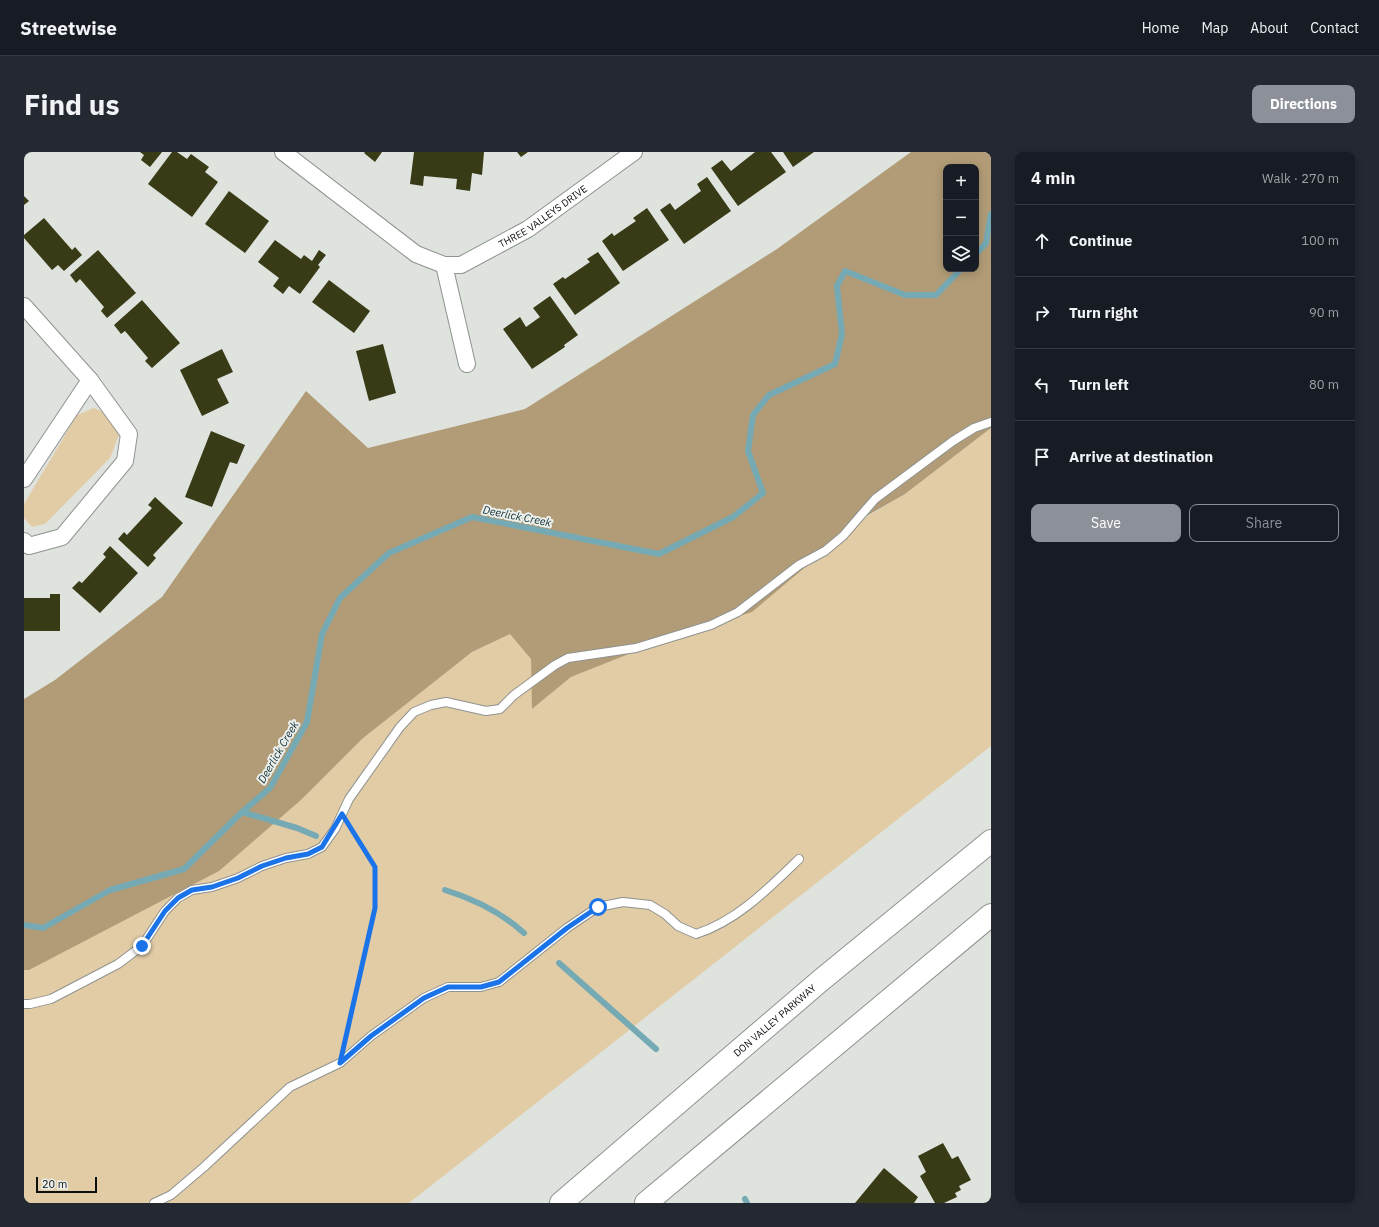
<!DOCTYPE html>
<meta charset="utf-8">
<style>
:root{--surface:#171b24;--page:#242831;--text:#f1f3f6;--muted:#9ea1a6;--line:#363941;--accent:#8c9099}
body{margin:0;font-family:"IBM Plex Sans",sans-serif;background:var(--page);color:var(--text)}
.controls{position:absolute;right:12px;top:12px;display:grid;overflow:hidden;border-radius:8px;box-shadow:0 2px 10px #0003}
.controls button{width:36px;height:36px;display:grid;place-items:center;padding:0;border:0;border-bottom:1px solid var(--line);background:var(--surface);color:var(--text);font:20px sans-serif}
.scale{position:absolute;left:12px;bottom:10px;width:61px;box-sizing:border-box;padding-left:4px;border:2px solid #0d0f0d;border-top:0;font-size:11px;line-height:14px;white-space:nowrap;color:#0d0f0d;-webkit-text-stroke:3px #ebf0ec;paint-order:stroke}
.stop{position:absolute;width:12px;height:12px;margin:-9px;border:3px solid #1a73e8;border-radius:50%;background:#fff}
.stop.end{background:#1a73e8;border-color:#fff;box-shadow:0 1px 4px #0008}
.list{margin:0;padding:0;list-style:none}
h2{display:flex;justify-content:space-between;align-items:center;height:52px;margin:0;padding:0 16px;font-size:17px}
h2 small{font-size:13px;font-weight:400;color:var(--muted)}
.list li{display:grid;grid-template-columns:26px 1fr auto;gap:12px;align-items:center;box-sizing:border-box;height:72px;padding:0 16px;border-top:1px solid var(--line)}
.list b{display:block;font-size:15px;white-space:nowrap}
.list em{font-size:13px;font-style:normal;color:var(--muted)}
.actions{display:flex;gap:8px;padding:12px 16px}
.actions a{flex:1;padding:9px 0;border:1px solid var(--accent);border-radius:8px;text-align:center;font-size:14px;color:var(--accent)}
.actions .main{background:var(--accent);color:#fff}
.icon{flex:none;width:22px;height:22px;fill:none;stroke:currentColor;stroke-width:2;stroke-linecap:round;stroke-linejoin:round}
.map{position:relative;flex:none;width:967px;height:1051px;overflow:hidden;border-radius:8px}
header{display:flex;align-items:center;gap:24px;box-sizing:border-box;height:56px;padding:0 20px;background:var(--surface);border-bottom:1px solid var(--line)}
header strong{font-size:19px}
nav{display:flex;gap:22px;margin-inline-start:auto;font-size:14px}
.intro{display:flex;align-items:center;justify-content:space-between;box-sizing:border-box;height:96px;padding:0 24px}
h1{margin:0;font-size:28px}
.button{padding:10px 18px;border-radius:8px;background:var(--accent);color:#fff;font-size:14px;font-weight:700}
main{display:flex;gap:24px;padding:0 24px}
aside{flex:1;background:var(--surface);border-radius:8px;box-shadow:0 2px 10px #0003}
.map>svg:first-child{display:block}
.green{fill:#e2cca6}
.forest{fill:#b29c77;fill-rule:evenodd}
.lines{fill:none;stroke-linecap:round;stroke-linejoin:round}
.stream{stroke:#75a9b4;stroke-width:6}
.building{fill:#383b16}
.lane-casing{stroke:#8f938f;stroke-width:10}
.street-casing{stroke:#8f938f;stroke-width:18}
.highway-casing{stroke:#8f938f;stroke-width:24}
.path{stroke:#8d918d;stroke-width:2.5;stroke-dasharray:2 3;stroke-linecap:butt}
.lane{stroke:#fff;stroke-width:8}
.street{stroke:#fff;stroke-width:16}
.highway{stroke:#fff;stroke-width:22}
.route{stroke:#1a73e8;stroke-width:5}
.labels{text-anchor:middle;stroke-width:4;stroke-linejoin:round;paint-order:stroke}
.street-label{font-size:10px;fill:#0d0f0d;stroke:#ebf0ec}
.water-label{font-size:11px;font-style:italic;fill:#122e33;stroke:#ebf0ec}
</style>
<header>
<strong>Streetwise</strong>
<nav><a>Home</a><a>Map</a><a>About</a><a>Contact</a></nav>
</header>
<div class="intro"><h1>Find us</h1><a class="button">Directions</a></div>
<main>
<div class="map">
<svg width="967" height="1051" viewBox="0 0 967 1051">
<rect width="100%" height="100%" fill="#dee3de"/>
<!-- green -->
<g class="green">
<path d="M70,256L81,261L95,283L86,306L21,372L8,375L0,366V352L53,263Z"/>
<path d="M967,276V594L385,1051H0V818H5L278,647L338,587L448,500L463,493L483,477L513,498L508,557L547,525L630,492L881,342Z"/>
</g>
<!-- forest -->
<path class="forest" d="M887,0H967V276L881,342L841,365L728,460L630,492L547,525L508,557L507,507L486,482L448,500L338,587L278,647L195,719L5,818H0V547L31,528L138,445L282,239L344,296L501,257L753,97ZM922,15H952V117H922Z"/>
<g class="lines">
<!-- stream -->
<g class="stream">
<path d="M952,102L962,91L967,62"/>
<path d="M218,660L273,676L292,684"/>
<path d="M421,738C450,747 478,761 500,781"/>
<path d="M0,773L19,776L86,738L160,717L218,660L246,636L283,570L298,482L316,446L365,401L448,365L635,402L709,365L739,341L724,299L729,263L745,243L811,212L818,182L813,134L821,119L881,143H912L937,117"/>
<path d="M535,811L632,897"/>
<path d="M721,1047L723,1051"/>
</g>
</g>
<!-- building -->
<g class="building">
<path d="M116,0H138L126,15L117,8L120,3Z"/>
<path d="M148,0H153L163,7L167,2L185,15L181,20L194,30L168,65L124,32Z"/>
<path d="M341,0H358L351,10L340,1Z"/>
<path d="M390,0H460L458,23L448,21L446,39L432,37L433,27L400,24L399,34L386,32Z"/>
<path d="M493,0H504L497,5Z"/>
<path d="M731,0H747L762,20L714,54L687,16L698,8L707,19Z"/>
<path d="M759,0H790L769,15Z"/>
<path d="M683,25L707,59L660,92L636,58L646,51L651,58L677,39L673,32Z"/>
<path d="M205,39L245,69L221,101L181,72Z"/>
<path d="M0,44L5,49L0,53Z"/>
<path d="M623,56L645,88L599,119L578,89L588,81L590,84L612,69L609,66Z"/>
<path d="M20,66L48,98L51,95L58,103L40,119L34,113L28,118L0,86V83Z"/>
<path d="M251,88L277,107L280,103L288,109L295,98L302,103L294,113L296,115L276,142L265,134L259,142L249,134L255,126L234,110Z"/>
<path d="M74,98L112,141L83,166L77,159L80,155L56,127L52,131L46,123Z"/>
<path d="M574,100L596,131L551,163L529,132L539,125L541,127L566,110L563,107Z"/>
<path d="M305,128L346,159L330,181L288,150Z"/>
<path d="M526,144L554,183L540,193L541,195L508,217L479,177L496,165L502,175L516,165L509,156Z"/>
<path d="M118,148L156,191L128,216L121,209L124,206L101,179L97,182L90,173Z"/>
<path d="M359,192L372,241L345,249L332,199Z"/>
<path d="M198,197L209,220L193,227L205,251L178,264L156,218Z"/>
<path d="M187,279L221,293L213,312L206,310L188,355L161,345Z"/>
<path d="M131,345L159,371L129,403L132,406L124,415L94,387L100,380L103,383L128,356L124,353Z"/>
<path d="M86,394L114,421L76,461L48,436L55,429L58,431L82,405L79,402Z"/>
<path d="M26,442H36V479H0V446H26Z"/>
<path d="M919,991L928,1007L934,1004L947,1028L935,1034L937,1038L931,1041L933,1045L920,1051H911L896,1024L902,1020L894,1004Z"/>
<path d="M860,1016L894,1045L890,1051H831Z"/>
</g>
<g class="lines">
<defs>
<g id="lane">
<path d="M0,852H6L27,847L94,812L118,794L141,759L154,746L168,738L188,735L214,726L238,714L262,706L284,702L298,695L311,677L325,647L376,575L390,560L407,553L422,550L462,559L476,557L490,543L531,513L544,506L612,496L687,473L714,460L775,413L801,399L819,384L851,347L929,289L950,276L967,270"/>
<path d="M130,1051L147,1043L180,1015L266,935L316,911L347,884L400,846L424,835H457L475,830L543,776L574,755L599,750L626,753L641,762L654,774L672,782C713,769 745,736 775,707"/>
</g>
<g id="street">
<path id="s1" d="M259,0L392,102L420,113H437L504,77L610,0"/>
<path d="M420,113L443,212"/>
<path d="M0,154L66,228L105,282L101,309L38,385L5,394L0,389"/>
<path d="M0,327L66,228"/>
</g>
<g id="highway">
<path id="s2" d="M537,1051L796,829L967,689"/>
<path d="M622,1051L967,763"/>
</g>
</defs>
<!-- lane casing -->
<use href="#lane" class="lane-casing"/>
<!-- street casing -->
<use href="#street" class="street-casing"/>
<!-- highway casing -->
<use href="#highway" class="highway-casing"/>
<!-- path -->
<path class="path" d="M322,887L351,756V715L327,676"/>
<!-- lane -->
<use href="#lane" class="lane"/>
<!-- street -->
<use href="#street" class="street"/>
<!-- highway -->
<use href="#highway" class="highway"/>
</g>
<g class="lines">
<!-- route -->
<path class="route" d="M118,794L141,759L154,746L168,738L188,735L214,726L238,714L262,706L284,702L298,695L318,662L351,715V756L316,911L347,884L400,846L424,835H457L475,830L543,776L574,755"/>
</g>
<g class="labels">
<!-- street labels -->
<g class="street-label">
<text dy="4" stroke="none"><textPath href="#s1" startOffset="310">THREE VALLEYS DRIVE</textPath></text>
<text dy="4" stroke="none"><textPath href="#s2" startOffset="281">DON VALLEY PARKWAY</textPath></text>
</g>
<!-- water labels -->
<g class="water-label">
<text transform="translate(493 364) rotate(11)" y="4">Deerlick Creek</text>
<text transform="translate(254 600) rotate(-60)" y="4">Deerlick Creek</text>
</g>
</g>
</svg>
<div class="controls">
<button>+</button>
<button>−</button>
<button><svg class="icon" aria-label="layers" viewBox="0 0 24 24"><path d="M12 4l9 5-9 5-9-5zM3 14l9 5 9-5"/></svg></button>
</div>
<div class="scale">20 m</div>
<div class="stop" style="left:574px;top:755px"></div>
<div class="stop end" style="left:118px;top:794px"></div>
</div>
<aside>
<h2>4 min<small>Walk · 270 m</small></h2>
<ul class="list">
<li><svg class="icon" aria-label="ahead" viewBox="0 0 24 24"><path d="M12 20V5M6 11l6-6 6 6"/></svg><div><b>Continue</b></div><em>100 m</em></li>
<li><svg class="icon" aria-label="right" viewBox="0 0 24 24"><path d="M7 20v-9h11M14 6l5 5-5 5"/></svg><div><b>Turn right</b></div><em>90 m</em></li>
<li><svg class="icon" aria-label="left" viewBox="0 0 24 24"><path d="M17 20v-9H6M10 6l-5 5 5 5"/></svg><div><b>Turn left</b></div><em>80 m</em></li>
<li><svg class="icon" aria-label="arrive" viewBox="0 0 24 24"><path d="M6 21V4h12l-3 4 3 4H6"/></svg><div><b>Arrive at destination</b></div></li>
</ul>
<div class="actions"><a class="main">Save</a><a>Share</a></div>
</aside>
</main>
